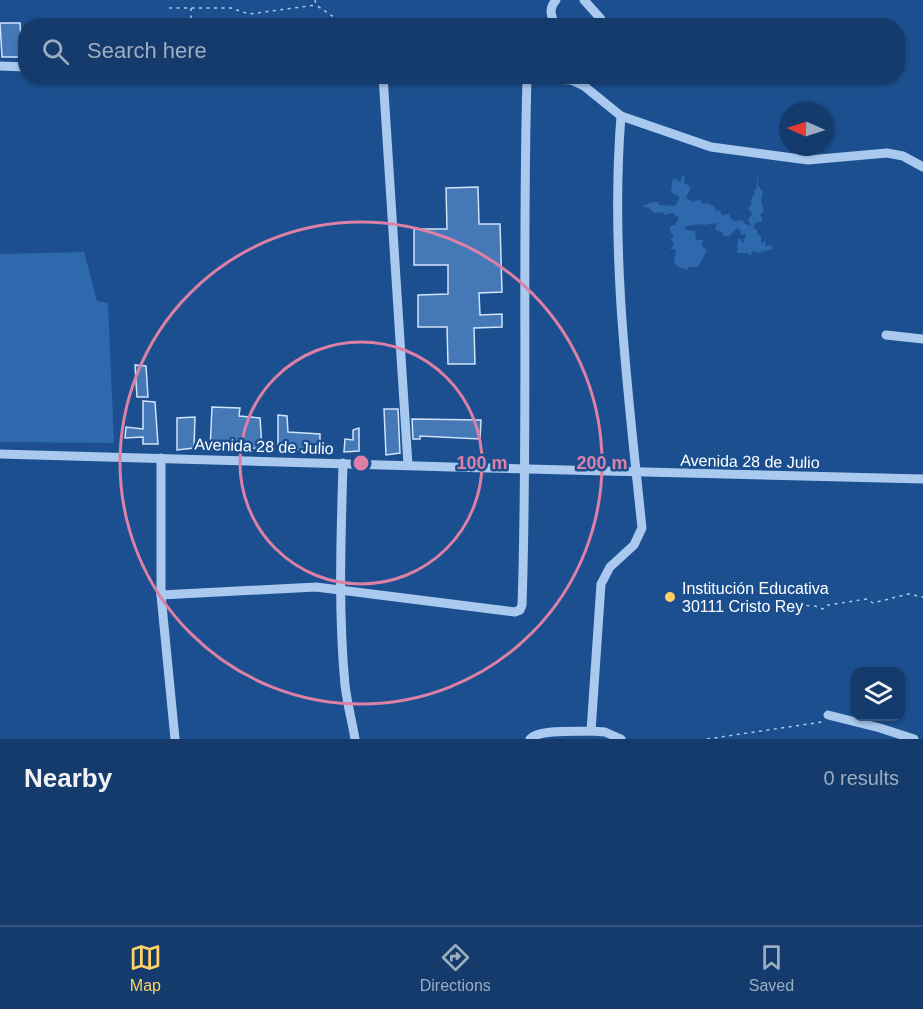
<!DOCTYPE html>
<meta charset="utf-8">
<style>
:root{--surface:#143b6b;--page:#1d4271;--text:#f1f3f6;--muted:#9dadc1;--line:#33557e;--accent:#ffd166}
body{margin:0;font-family:Helvetica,sans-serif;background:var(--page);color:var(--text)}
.controls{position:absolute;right:18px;bottom:18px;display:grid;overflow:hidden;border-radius:12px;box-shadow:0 2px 4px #0004}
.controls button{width:54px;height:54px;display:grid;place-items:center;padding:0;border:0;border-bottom:2px solid var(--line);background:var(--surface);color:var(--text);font:30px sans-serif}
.compass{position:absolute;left:779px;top:102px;width:54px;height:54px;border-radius:50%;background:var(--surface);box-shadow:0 2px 4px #0004;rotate:273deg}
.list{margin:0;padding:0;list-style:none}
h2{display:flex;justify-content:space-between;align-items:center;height:78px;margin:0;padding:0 24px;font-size:26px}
h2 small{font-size:20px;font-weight:400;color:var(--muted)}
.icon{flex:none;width:33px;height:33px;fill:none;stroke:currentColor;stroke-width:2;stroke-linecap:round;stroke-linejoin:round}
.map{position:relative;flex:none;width:923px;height:739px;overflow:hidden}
.search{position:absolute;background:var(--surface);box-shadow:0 2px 4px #0004;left:18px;right:18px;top:18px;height:66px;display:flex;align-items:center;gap:15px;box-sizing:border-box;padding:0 21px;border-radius:24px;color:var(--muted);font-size:22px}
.sheet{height:186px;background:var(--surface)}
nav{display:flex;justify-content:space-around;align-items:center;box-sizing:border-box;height:84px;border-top:2px solid var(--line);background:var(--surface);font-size:16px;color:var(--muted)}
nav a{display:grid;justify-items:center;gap:3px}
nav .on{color:var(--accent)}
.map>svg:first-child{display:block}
.green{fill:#2e69ad}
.building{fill:#4478b7;stroke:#cfe3fa;stroke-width:1.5}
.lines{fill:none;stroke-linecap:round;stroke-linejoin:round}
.path{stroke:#a9c9ee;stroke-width:1.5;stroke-dasharray:3 4.5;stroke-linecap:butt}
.minor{stroke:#a9c9ee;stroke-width:9}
.ring{fill:none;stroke:#dd80a5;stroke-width:3}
.poi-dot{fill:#ffd166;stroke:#1b4f8f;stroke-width:2}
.labels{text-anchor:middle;stroke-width:5;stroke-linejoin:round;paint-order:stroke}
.street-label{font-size:16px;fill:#fff;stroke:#1b4f8f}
.poi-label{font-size:16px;fill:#fff;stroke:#1b4f8f;text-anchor:start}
.centre{fill:#dd80a5;stroke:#1b4f8f;stroke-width:3}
.ring-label{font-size:18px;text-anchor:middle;font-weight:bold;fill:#dd80a5;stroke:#1b4f8f;stroke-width:5;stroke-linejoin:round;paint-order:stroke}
</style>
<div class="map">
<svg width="923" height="739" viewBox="0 0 923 739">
<rect width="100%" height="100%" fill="#1b4f8f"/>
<!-- green -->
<g class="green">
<path d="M758,173V186L763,192L761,200L764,211L760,215L763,221L755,223L753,228L757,230L758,235L761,236V243L766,241L765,246L771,245L773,249L761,252V254L752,251L751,256L747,253H737L738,239H741L743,244L746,234L741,235L740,230L737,228L729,236H724L723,233L715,229L717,223L703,225L702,224L686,226L685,229L691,231L695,230L696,240H703L702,246L707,250L698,267H689L687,270L677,266L674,262L676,250L670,249L674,245L671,239L674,235L671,233L670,226L675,225L679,218L672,213L664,215L665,212L654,213L649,208L642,206L652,202H658L659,205L675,206L680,197L671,192L672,182L674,178L680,182L682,176L685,177L684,183L691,187L686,198L693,202L700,199L702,204L707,203L715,207L716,211L720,210L722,215L729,214L730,218L735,221L742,220L744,223L751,226L748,219L752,214L748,208L751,205L752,197L755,194L753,191L756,190Z"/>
<path d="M84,252L97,301L108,303L114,443L0,442V254Z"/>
</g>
<!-- building -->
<g class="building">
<path d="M0,23H20L22,57H2Z"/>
<path d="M478,187L479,224H500L502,292L479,293L480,315L502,314V327L474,328L475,364H448L447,327H418V295L448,294V265H414V229H447L446,188Z"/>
<path d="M135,365L146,366L148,397H137Z"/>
<path d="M143,401L155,402L158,444H143V437L125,438L126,427L143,429Z"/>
<path d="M212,407L240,408L239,416L260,418L262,448L210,450Z"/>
<path d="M384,409H398L400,453L386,455Z"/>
<path d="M278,415L287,416L288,432L320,434V451L278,449Z"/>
<path d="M195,417L194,448L177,450V418Z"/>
<path d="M412,419L481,420L480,439L420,436V439H413Z"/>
<path d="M359,428V451L344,452L345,439L353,440V430Z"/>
</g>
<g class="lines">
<!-- path -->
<g class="path">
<path d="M315,0L316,5L347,26"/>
<path d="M169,8H231L249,14L316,5"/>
<path d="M191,26V8"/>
<path d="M799,605L815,606L823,609L828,605L867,599L873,603L908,594L923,597"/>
<path d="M707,739L822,722"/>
</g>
<!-- minor -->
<g class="minor">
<path d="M556,0C548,9 551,16 556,26"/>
<path d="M584,0L601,19L598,26"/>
<path d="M0,66L26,67"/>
<path d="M383,76L408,465"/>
<path d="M493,76L571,80L584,86L621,116L711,147L808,160L887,153L903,156L923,167"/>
<path d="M886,335L923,339"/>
<path d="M0,454C308,462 615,473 923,479"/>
<path d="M161,458V595L175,739"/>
<path d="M343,463C341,537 338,611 345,685C347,703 352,721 355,739"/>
<path d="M161,595L316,587L515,612L520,610L522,605C528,430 522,254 527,78"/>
<path d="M828,715L880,728L914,739"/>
<path d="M591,731L605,732L621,739"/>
<path d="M530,739C538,729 576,732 591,731L601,584L610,567L634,545L642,528C628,392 610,253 621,116"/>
</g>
</g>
<!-- distance rings -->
<g class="ring">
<circle cx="361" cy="463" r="121"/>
<circle cx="361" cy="463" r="241"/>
</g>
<!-- markers -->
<circle class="poi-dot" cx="670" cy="597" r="6"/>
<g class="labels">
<!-- street labels -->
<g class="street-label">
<text transform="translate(264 446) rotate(2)" y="6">Avenida 28 de Julio</text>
<text transform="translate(750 461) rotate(1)" y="6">Avenida 28 de Julio</text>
</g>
<!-- poi labels -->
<g class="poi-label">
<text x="682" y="594">Institución Educativa<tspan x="682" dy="18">30111 Cristo Rey</tspan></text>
</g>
</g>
<circle cx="361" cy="463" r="9" class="centre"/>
<g class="ring-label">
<text x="482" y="469">100 m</text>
<text x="602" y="469">200 m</text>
</g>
</svg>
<div class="controls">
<button><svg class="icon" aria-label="layers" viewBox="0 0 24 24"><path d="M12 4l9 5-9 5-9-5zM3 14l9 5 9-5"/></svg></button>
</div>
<svg class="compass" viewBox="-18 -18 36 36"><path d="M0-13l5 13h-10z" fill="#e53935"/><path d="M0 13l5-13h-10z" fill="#9dadc1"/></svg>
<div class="search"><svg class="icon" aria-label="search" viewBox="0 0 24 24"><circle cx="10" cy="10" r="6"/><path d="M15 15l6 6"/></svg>Search here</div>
</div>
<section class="sheet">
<h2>Nearby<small>0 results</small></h2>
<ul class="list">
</ul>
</section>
<nav>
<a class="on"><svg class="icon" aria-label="map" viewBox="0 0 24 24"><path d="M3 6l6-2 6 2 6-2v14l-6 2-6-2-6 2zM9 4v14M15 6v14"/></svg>Map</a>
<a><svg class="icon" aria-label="directions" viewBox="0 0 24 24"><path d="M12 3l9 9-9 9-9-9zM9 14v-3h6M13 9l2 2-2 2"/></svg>Directions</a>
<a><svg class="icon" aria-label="saved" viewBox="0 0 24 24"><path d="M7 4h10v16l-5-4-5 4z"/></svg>Saved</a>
</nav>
